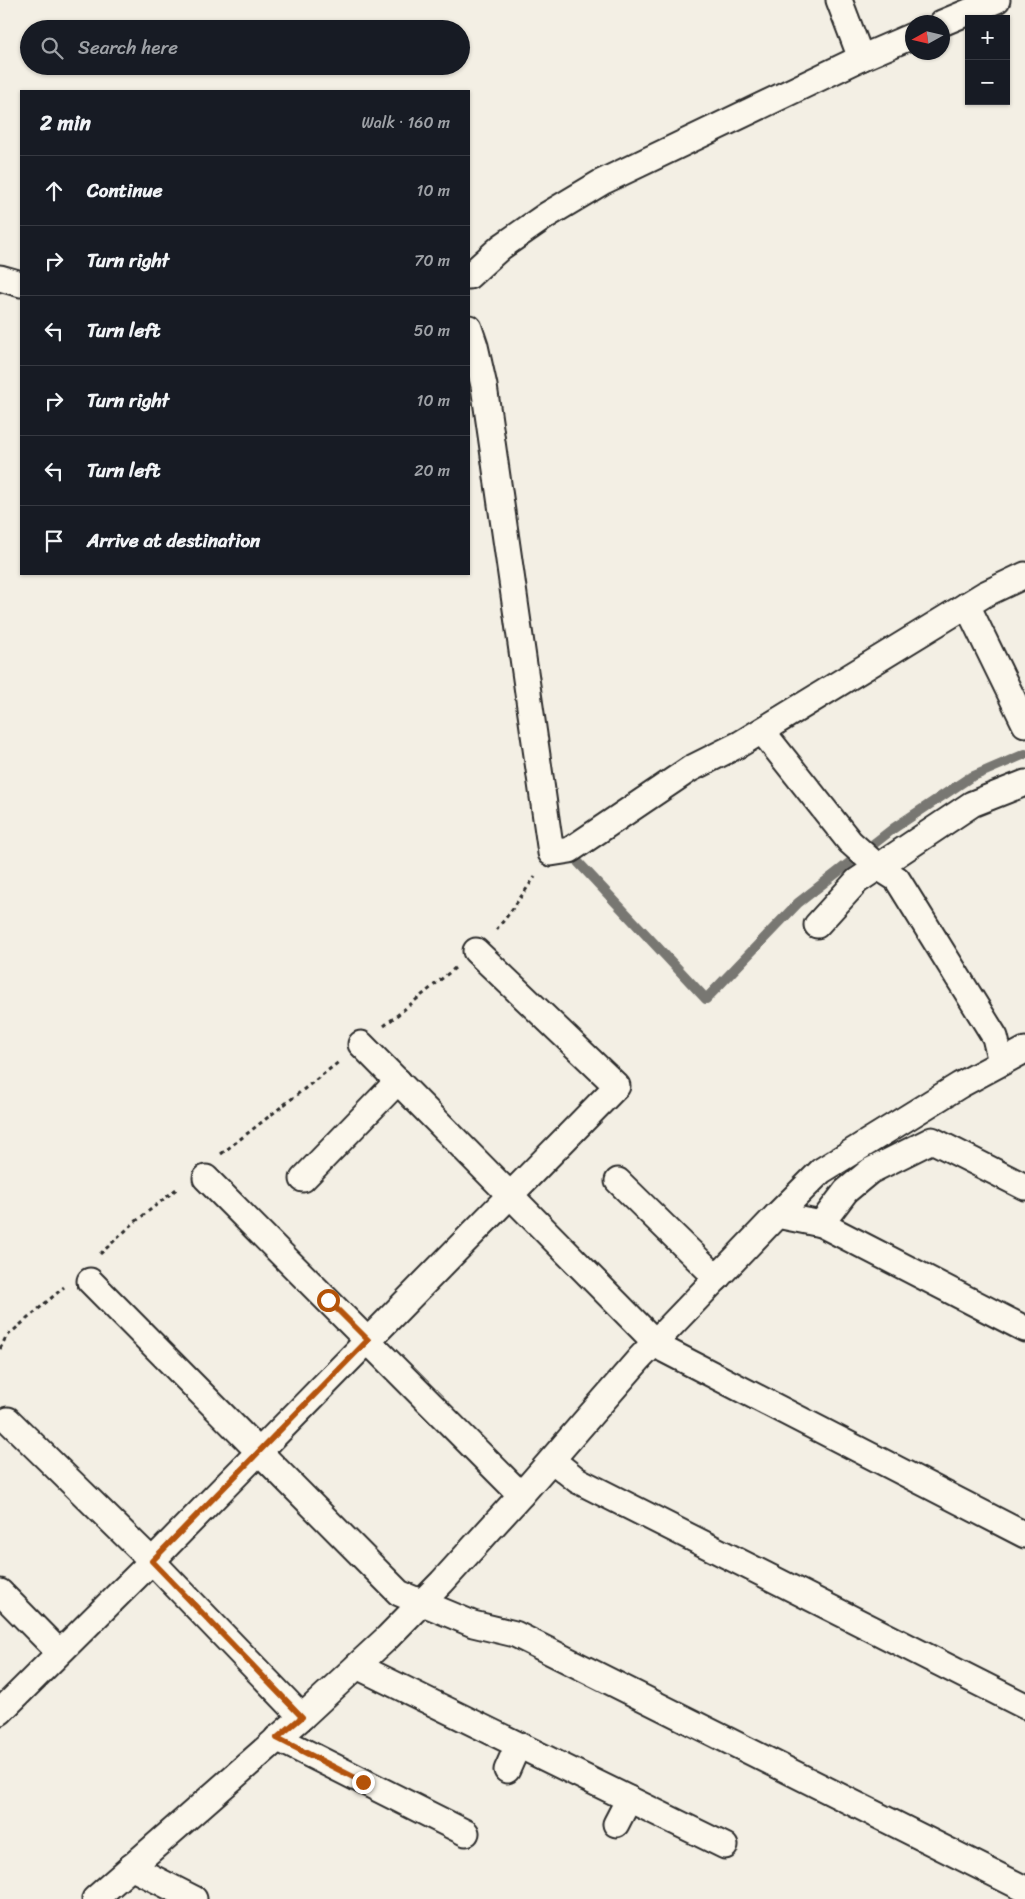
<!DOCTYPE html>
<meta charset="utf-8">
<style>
:root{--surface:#171b24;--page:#20242c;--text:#f1f3f6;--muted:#9ea1a6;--line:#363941}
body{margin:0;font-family:Sriracha,sans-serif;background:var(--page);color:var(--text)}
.controls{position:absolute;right:15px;top:15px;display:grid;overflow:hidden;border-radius:0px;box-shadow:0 1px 4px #0004}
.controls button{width:45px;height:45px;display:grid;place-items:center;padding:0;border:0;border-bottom:1px solid var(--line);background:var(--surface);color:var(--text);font:25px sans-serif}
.compass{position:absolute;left:905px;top:15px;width:45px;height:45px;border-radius:50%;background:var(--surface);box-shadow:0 1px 4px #0004;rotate:262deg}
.stop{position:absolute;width:15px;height:15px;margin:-11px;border:4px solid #b45309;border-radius:50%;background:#fff}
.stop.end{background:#b45309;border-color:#fff;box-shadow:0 1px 5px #0008}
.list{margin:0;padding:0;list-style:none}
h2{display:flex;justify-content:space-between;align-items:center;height:65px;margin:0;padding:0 20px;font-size:21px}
h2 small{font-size:16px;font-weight:400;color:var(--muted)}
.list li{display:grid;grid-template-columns:32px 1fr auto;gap:15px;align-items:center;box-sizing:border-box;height:70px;padding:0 20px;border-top:1px solid var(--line)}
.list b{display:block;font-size:19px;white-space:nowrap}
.list em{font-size:16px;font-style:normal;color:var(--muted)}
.icon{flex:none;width:28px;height:28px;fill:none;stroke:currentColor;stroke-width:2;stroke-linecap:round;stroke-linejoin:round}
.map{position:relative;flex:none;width:1025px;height:1899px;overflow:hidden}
.search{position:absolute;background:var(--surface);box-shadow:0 1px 4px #0004;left:20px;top:20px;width:450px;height:55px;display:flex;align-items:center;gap:12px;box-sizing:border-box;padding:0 18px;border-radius:28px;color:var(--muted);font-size:19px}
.panel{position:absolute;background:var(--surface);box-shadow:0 1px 4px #0004;left:20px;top:90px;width:450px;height:485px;border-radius:0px}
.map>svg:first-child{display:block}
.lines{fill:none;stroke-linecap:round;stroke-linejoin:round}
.stream{stroke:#787772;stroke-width:10}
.minor-casing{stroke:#2b2b2b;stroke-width:29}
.path{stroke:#2b2b2b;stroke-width:3;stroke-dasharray:4 4;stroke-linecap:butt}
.minor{stroke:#fbf7ec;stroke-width:25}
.route{stroke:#b45309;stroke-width:6}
</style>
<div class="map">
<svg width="1025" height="1899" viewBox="0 0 1025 1899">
<rect width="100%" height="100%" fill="#f3efe4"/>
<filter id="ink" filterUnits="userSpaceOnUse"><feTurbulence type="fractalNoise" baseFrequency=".02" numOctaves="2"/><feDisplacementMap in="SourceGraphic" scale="10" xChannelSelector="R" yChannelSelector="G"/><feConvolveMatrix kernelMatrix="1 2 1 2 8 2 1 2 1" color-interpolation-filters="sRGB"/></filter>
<g filter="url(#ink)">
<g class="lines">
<!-- stream -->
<path class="stream" d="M578,862L706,999L798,903L894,828L969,778L1025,754"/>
<defs>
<g id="minor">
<path d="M839,0L861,58"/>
<path d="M942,23L997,0"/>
<path d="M469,276L501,247L547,215L602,182L861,58L912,36"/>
<path d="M0,278L21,284"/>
<path d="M469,328L475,346L484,386L551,853L570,850L690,769L740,744L985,594L1025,575"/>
<path d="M967,605L1025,724"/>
<path d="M762,731L850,842L878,867L897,879L995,1037L1001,1062"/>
<path d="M817,925L857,881L972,804L1025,783"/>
<path d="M361,1044L655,1342L665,1350L1025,1535"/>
<path d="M206,1178L521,1495"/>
<path d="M303,1179L398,1081"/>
<path d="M618,1181L717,1278"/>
<path d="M777,1215L821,1171L960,1085L1025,1050"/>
<path d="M821,1224L1025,1329"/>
<path d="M90,1281L399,1593L473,1624L515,1634L1025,1889"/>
<path d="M8,1420L152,1561L302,1717"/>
<path d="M552,1460L577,1480L1025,1706"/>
<path d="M0,1592L59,1652"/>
<path d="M357,1666L725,1846"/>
<path d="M0,1712L152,1561L617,1086L476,951"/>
<path d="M277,1738L466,1833"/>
<path d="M507,1770L518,1745"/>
<path d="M616,1824L629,1799"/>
<path d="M131,1867L194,1899"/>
<path d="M95,1899L302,1717L387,1638L442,1582L521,1495L640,1358L777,1215L821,1224L846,1191L870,1171L932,1140L1025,1187"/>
</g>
</defs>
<!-- minor casing -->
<use href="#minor" class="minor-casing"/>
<!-- path -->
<g class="path">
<path d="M496,930L505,919L535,877"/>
<path d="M384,1026L455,968"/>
<path d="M221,1154L340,1061"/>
<path d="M100,1254L135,1222L179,1187"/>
<path d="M0,1349L6,1337L64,1287"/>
</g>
<!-- minor -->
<use href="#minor" class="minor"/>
</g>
</g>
<g class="lines" filter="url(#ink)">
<!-- route -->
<path class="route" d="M328,1300L368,1340L152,1561L302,1717L277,1738L363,1782"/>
</g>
</svg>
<div class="controls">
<button>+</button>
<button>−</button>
</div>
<svg class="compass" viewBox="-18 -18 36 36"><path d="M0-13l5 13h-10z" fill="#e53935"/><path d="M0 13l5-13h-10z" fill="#9ea1a6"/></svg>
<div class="stop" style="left:328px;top:1300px"></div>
<div class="stop end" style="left:363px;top:1782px"></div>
<div class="search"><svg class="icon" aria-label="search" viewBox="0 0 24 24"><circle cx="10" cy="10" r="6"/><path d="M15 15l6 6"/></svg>Search here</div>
<section class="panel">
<h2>2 min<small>Walk · 160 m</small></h2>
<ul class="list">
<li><svg class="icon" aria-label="ahead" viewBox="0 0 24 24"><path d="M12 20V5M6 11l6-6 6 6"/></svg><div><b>Continue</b></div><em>10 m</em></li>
<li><svg class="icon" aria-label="right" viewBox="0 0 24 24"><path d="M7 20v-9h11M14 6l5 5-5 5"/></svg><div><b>Turn right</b></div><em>70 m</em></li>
<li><svg class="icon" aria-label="left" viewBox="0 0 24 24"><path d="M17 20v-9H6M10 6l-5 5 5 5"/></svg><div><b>Turn left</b></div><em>50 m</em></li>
<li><svg class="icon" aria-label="right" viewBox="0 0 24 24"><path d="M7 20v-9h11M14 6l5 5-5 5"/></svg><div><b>Turn right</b></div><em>10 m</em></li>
<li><svg class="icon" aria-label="left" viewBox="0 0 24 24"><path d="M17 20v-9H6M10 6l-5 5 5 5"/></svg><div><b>Turn left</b></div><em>20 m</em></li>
<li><svg class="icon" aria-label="arrive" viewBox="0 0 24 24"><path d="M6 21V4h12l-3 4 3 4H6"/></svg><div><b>Arrive at destination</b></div></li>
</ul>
</section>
</div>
